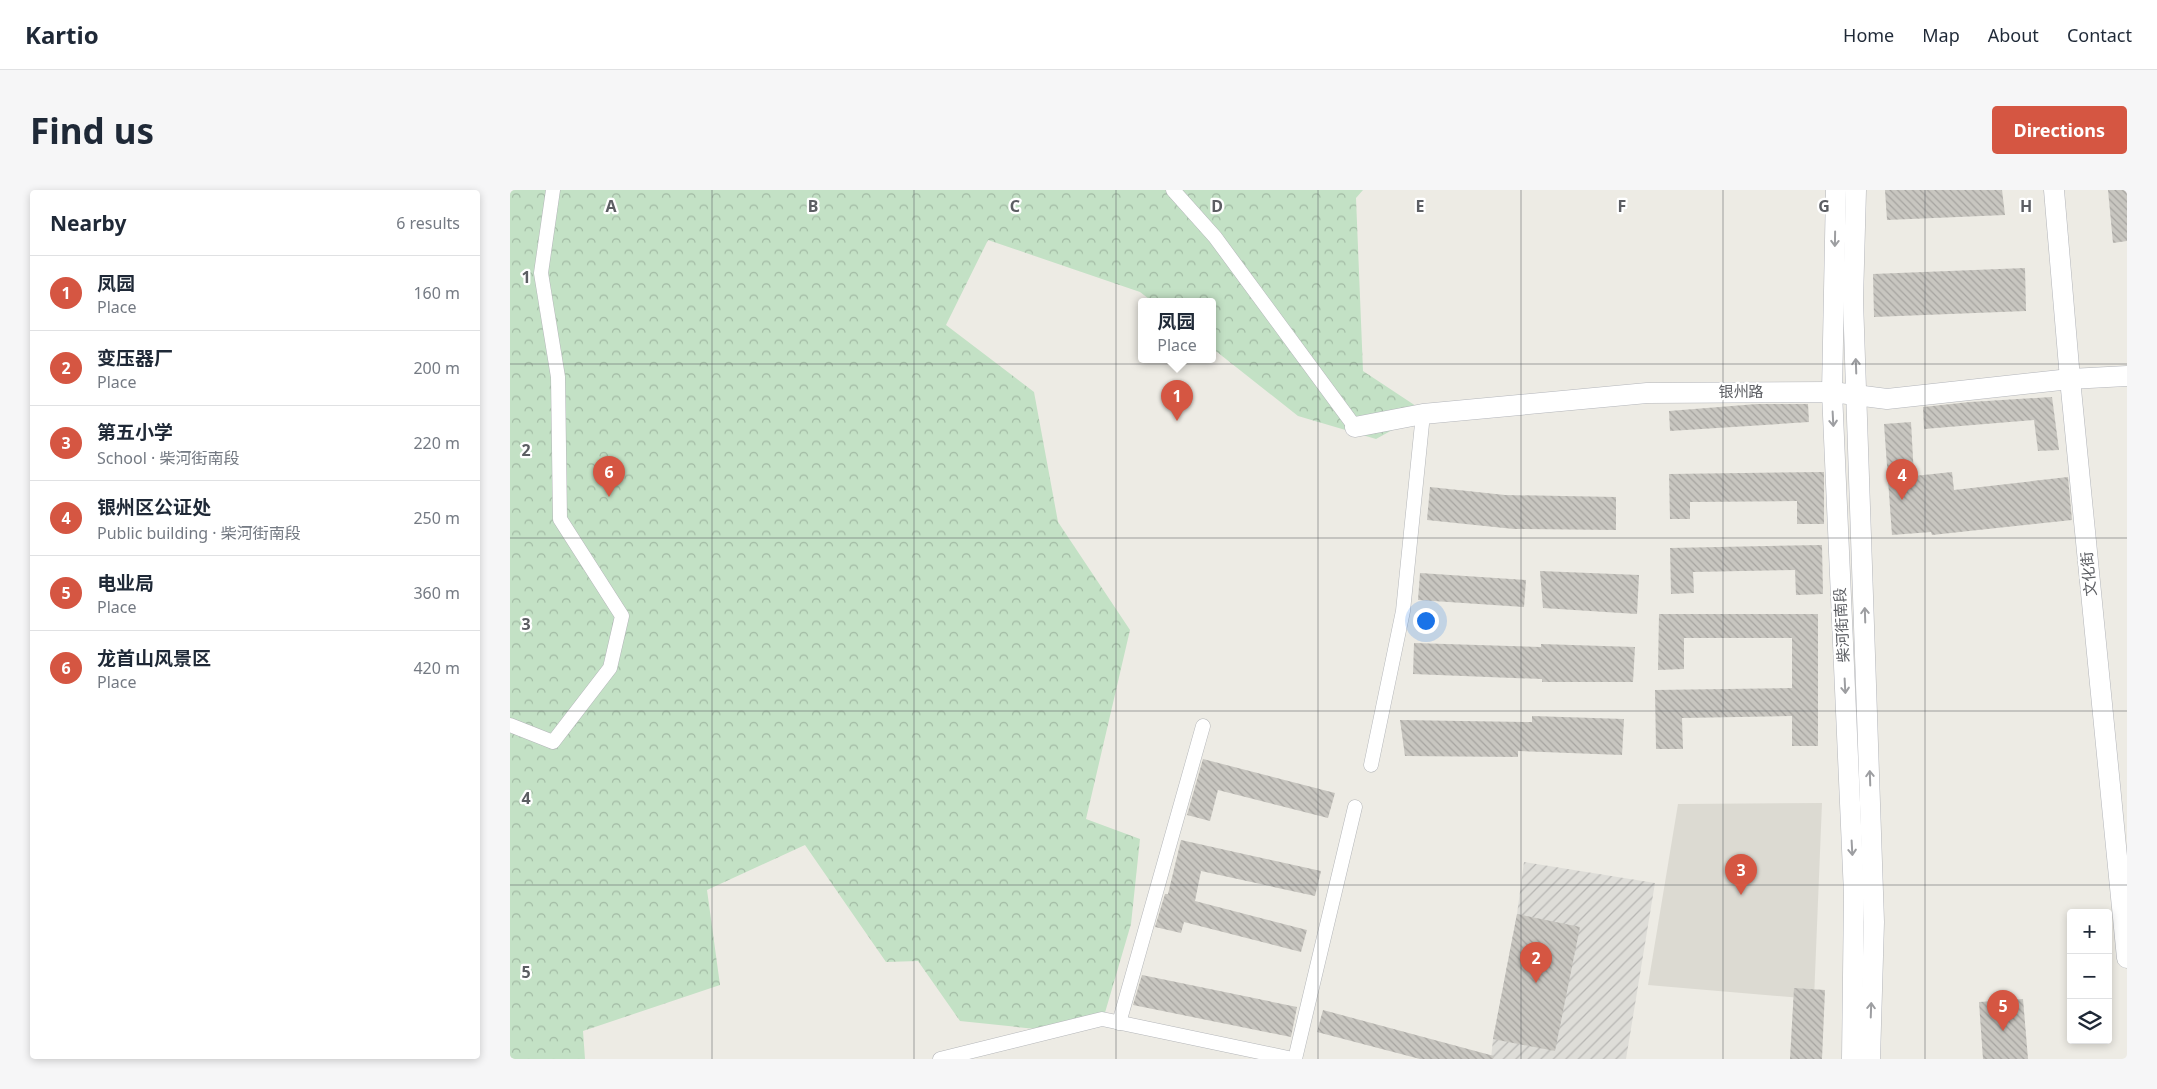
<!DOCTYPE html>
<meta charset="utf-8">
<style>
:root{--surface:#fff;--page:#f6f6f7;--text:#1f2937;--muted:#747a83;--line:#e0e1e3;--accent:#d55642}
body{margin:0;font-family:"Noto Sans","Noto Sans SC",sans-serif;background:var(--page);color:var(--text)}
.controls{position:absolute;right:15px;bottom:15px;display:grid;overflow:hidden;border-radius:5px;box-shadow:0 2px 8px #0003}
.controls button{width:45px;height:45px;display:grid;place-items:center;padding:0;border:0;border-bottom:1px solid var(--line);background:var(--surface);color:var(--text);font:25px sans-serif}
.you{position:absolute;left:915px;top:430px;width:18px;height:18px;margin:-12px;border:4px solid #fff;border-radius:50%;background:#1a73e8;box-shadow:0 0 0 8px #1a73e833}
.badge{display:grid;place-items:center;width:32px;height:32px;border-radius:50%;background:var(--accent);color:#fff;font-size:16px;font-weight:700}
.pin{position:absolute;translate:-50% -41px;filter:drop-shadow(0 1px 2px #0008)}
.pin::after{content:'';position:absolute;top:26px;width:18px;height:15px;background:inherit;clip-path:polygon(0 0,100% 0,50% 100%)}
.popup{position:absolute;left:628px;top:108px;width:78px;height:65px;box-sizing:border-box;display:grid;place-content:center;border-radius:5px;background:var(--surface);filter:drop-shadow(0 1px 4px #0005);font-size:16px;white-space:nowrap;color:var(--muted)}
.popup b{font-size:19px;color:var(--text)}
.popup::after{content:'';position:absolute;left:50%;top:100%;margin-left:-10px;border:10px solid transparent;border-top-color:var(--surface)}
.list{margin:0;padding:0;list-style:none}
h2{display:flex;justify-content:space-between;align-items:center;height:65px;margin:0;padding:0 20px;font-size:21px}
h2 small{font-size:16px;font-weight:400;color:var(--muted)}
.list li{display:grid;grid-template-columns:32px 1fr auto;gap:15px;align-items:center;box-sizing:border-box;height:75px;padding:0 20px;border-top:1px solid var(--line)}
.list b{display:block;font-size:19px;white-space:nowrap}
.list p{margin:0;font-size:16px;white-space:nowrap;color:var(--muted)}
.list em{font-size:16px;font-style:normal;color:var(--muted)}
.icon{flex:none;width:28px;height:28px;fill:none;stroke:currentColor;stroke-width:2;stroke-linecap:round;stroke-linejoin:round}
.map{position:relative;flex:none;width:1617px;height:869px;overflow:hidden;border-radius:5px}
header{display:flex;align-items:center;gap:30px;box-sizing:border-box;height:70px;padding:0 25px;background:var(--surface);border-bottom:1px solid var(--line)}
header strong{font-size:24px}
nav{display:flex;gap:28px;margin-inline-start:auto;font-size:18px}
.intro{display:flex;align-items:center;justify-content:space-between;box-sizing:border-box;height:120px;padding:0 30px}
h1{margin:0;font-size:35px}
.button{padding:12px 22px;border-radius:5px;background:var(--accent);color:#fff;font-size:18px;font-weight:700}
main{display:flex;gap:30px;padding:0 30px}
aside{flex:1;background:var(--surface);border-radius:5px;box-shadow:0 2px 8px #0003}
.map>svg:first-child{display:block}
.industrial{fill:url(#industrial-furrows)}
.education{fill:#dcdad2}
.forest{fill:url(#forest-crowns)}
.building{fill:url(#building-back-hatch)}
.lines{fill:none;stroke-linecap:round;stroke-linejoin:round}
.street-casing{stroke:#b4b6b9;stroke-width:15}
.secondary-casing{stroke:#b3b5ba;stroke-width:21}
.street{stroke:#fff;stroke-width:14}
.secondary{stroke:#fff;stroke-width:20}
.oneway{stroke:#9d9ea1}
.grid{fill:none;stroke:#5c5e63;stroke-width:1;stroke-opacity:0.55}
.labels{text-anchor:middle;stroke-width:4.5;stroke-linejoin:round;paint-order:stroke}
.street-label{font-size:15px;fill:#5c5e63;stroke:#fff}
.grid-label{font-size:16px;text-anchor:middle;font-weight:bold;fill:#5c5e63;stroke:#fff;stroke-width:4.5;stroke-linejoin:round;paint-order:stroke}
</style>
<header>
<strong>Kartio</strong>
<nav><a>Home</a><a>Map</a><a>About</a><a>Contact</a></nav>
</header>
<div class="intro"><h1>Find us</h1><a class="button">Directions</a></div>
<main>
<aside>
<h2>Nearby<small>6 results</small></h2>
<ul class="list">
<li><span class="badge">1</span><div><b>凤园</b><p>Place</p></div><em>160 m</em></li>
<li><span class="badge">2</span><div><b>变压器厂</b><p>Place</p></div><em>200 m</em></li>
<li><span class="badge">3</span><div><b>第五小学</b><p>School · 柴河街南段</p></div><em>220 m</em></li>
<li><span class="badge">4</span><div><b>银州区公证处</b><p>Public building · 柴河街南段</p></div><em>250 m</em></li>
<li><span class="badge">5</span><div><b>电业局</b><p>Place</p></div><em>360 m</em></li>
<li><span class="badge">6</span><div><b>龙首山风景区</b><p>Place</p></div><em>420 m</em></li>
</ul>
</aside>
<div class="map">
<svg width="1617" height="869" viewBox="0 0 1617 869">
<defs>
<pattern id="industrial-furrows" width="10" height="10" patternUnits="userSpaceOnUse" patternTransform="scale(1.25)"><rect width="10" height="10" fill="#deddd8"/><path d="M-1 1l2-2M0 10L10 0M9 11l2-2" fill="none" stroke="#b7b6b3"/></pattern>
<pattern id="forest-crowns" width="20" height="18" patternUnits="userSpaceOnUse" patternTransform="scale(1.25)"><rect width="20" height="18" fill="#c3e1c5"/><path d="M2 6a3 3 0 1 1 6 0M12 15a3 3 0 1 1 6 0" fill="none" stroke="#a2baa4"/></pattern>
<pattern id="building-back-hatch" width="6" height="6" patternUnits="userSpaceOnUse" patternTransform="scale(1.25)"><rect width="6" height="6" fill="#c8c6c0"/><path d="M-1 5l2 2M0 0l6 6M5-1l2 2" fill="none" stroke="#a6a4a0"/></pattern>
</defs>
<rect width="100%" height="100%" fill="#edebe4"/>
<!-- industrial -->
<path class="industrial" d="M1014,672L1145,693L1116,869H981L983,849L1007,724Z"/>
<!-- education -->
<path class="education" d="M1312,613L1304,809L1138,795L1168,614Z"/>
<!-- forest -->
<path class="forest" d="M0,0H853L846,8L853,181L915,222L866,249L788,226L702,158V112H643L630,102L478,50L436,135L524,202L548,332L620,440L576,629L630,649L621,734L594,826L526,839L450,831L408,771L376,772L295,655L197,700L210,795L73,841L75,869H0Z"/>
<!-- building -->
<g class="building">
<path d="M1375,0H1492L1495,25L1377,30Z"/>
<path d="M1598,0H1617V51L1603,53Z"/>
<path d="M1515,78L1516,121L1364,127L1363,84Z"/>
<path d="M1542,207L1549,260L1528,261L1524,230L1414,239L1413,217L1460,212Z"/>
<path d="M1247,214H1298L1299,232L1160,241L1159,221Z"/>
<path d="M1401,232L1404,286L1442,282L1444,300L1558,287L1562,330L1422,345L1421,342L1382,345L1374,234Z"/>
<path d="M1314,282V334H1287V311L1180,312V329H1160L1159,284Z"/>
<path d="M920,297L995,305L1106,307V340L1004,339L917,330Z"/>
<path d="M1312,355L1313,404L1286,405L1285,380L1183,382L1184,403L1161,404L1160,358Z"/>
<path d="M1030,381L1129,385L1127,424L1033,418Z"/>
<path d="M910,383L1016,390L1014,417L908,410Z"/>
<path d="M1149,424H1308V556H1282V526L1172,528L1173,559H1146L1145,500L1282,498V448H1174V479L1148,480Z"/>
<path d="M904,453L1031,457V454L1125,457L1123,492H1032V489L903,484Z"/>
<path d="M1022,526L1114,529L1112,565L1008,561V567L895,566L890,530L1022,532Z"/>
<path d="M693,569L825,603L818,628L708,600L700,631L677,625Z"/>
<path d="M671,650L811,681L805,706L691,681L685,711L797,740L791,762L674,732L671,743L645,737L655,704H658Z"/>
<path d="M1007,724L1070,737L1045,861L983,849Z"/>
<path d="M632,785L787,817L781,847L623,815Z"/>
<path d="M1284,798L1315,800L1312,869H1280Z"/>
<path d="M1513,809L1518,869H1473L1469,812Z"/>
<path d="M813,820L984,866L983,869H910L807,842Z"/>
</g>
<g class="lines">
<defs>
<g id="street">
<path d="M663,0L705,47L845,237"/>
<path d="M0,535L43,552L100,478L112,426L50,329L48,187L31,83L43,0"/>
<path d="M861,575L893,421L913,224"/>
<path d="M609,833L693,536"/>
<path d="M430,869L592,829L783,869"/>
<path d="M785,869L845,617"/>
</g>
<g id="secondary">
<path d="M1326,0L1322,202L1344,704L1342,869"/>
<path d="M1346,0L1343,110L1364,732L1360,869"/>
<path d="M1544,0L1560,189L1617,768"/>
<path d="M845,237L913,224L1137,203L1322,202L1377,209L1560,189L1617,186"/>
</g>
</defs>
<!-- street casing -->
<use href="#street" class="street-casing"/>
<!-- secondary casing -->
<use href="#secondary" class="secondary-casing"/>
<!-- street -->
<use href="#street" class="street"/>
<!-- secondary -->
<use href="#secondary" class="secondary"/>
</g>
<!-- one-way arrows -->
<defs><path id="oneway-shaft" d="M-6 0H5M1.5-3L5.5 0L1.5 3" fill="none" stroke-width="1.6" stroke-linecap="round" stroke-linejoin="round" transform="scale(1.25)"/></defs>
<g class="oneway">
<use href="#oneway-shaft" transform="translate(1325 49) rotate(91)"/>
<use href="#oneway-shaft" transform="translate(1346 176) rotate(-92)"/>
<use href="#oneway-shaft" transform="translate(1323 229) rotate(87)"/>
<use href="#oneway-shaft" transform="translate(1355 425) rotate(-92)"/>
<use href="#oneway-shaft" transform="translate(1335 496) rotate(87)"/>
<use href="#oneway-shaft" transform="translate(1360 588) rotate(-92)"/>
<use href="#oneway-shaft" transform="translate(1342 658) rotate(87)"/>
<use href="#oneway-shaft" transform="translate(1361 820) rotate(-88)"/>
</g>
<!-- grid -->
<path class="grid" d="M202,0V869M404,0V869M606,0V869M808,0V869M1011,0V869M1213,0V869M1415,0V869M0,174H1617M0,348H1617M0,521H1617M0,695H1617"/>
<g class="labels">
<!-- street labels -->
<g class="street-label">
<text x="1231" y="207">银州路</text>
<text transform="translate(1579 384) rotate(-96)" y="5">文化街</text>
<text transform="translate(1332 435) rotate(-93)" y="5">柴河街南段</text>
</g>
</g>
<g class="grid-label">
<text x="101" y="22">A</text>
<text x="303" y="22">B</text>
<text x="505" y="22">C</text>
<text x="707" y="22">D</text>
<text x="910" y="22">E</text>
<text x="1112" y="22">F</text>
<text x="1314" y="22">G</text>
<text x="1516" y="22">H</text>
<text x="16" y="93">1</text>
<text x="16" y="266">2</text>
<text x="16" y="440">3</text>
<text x="16" y="614">4</text>
<text x="16" y="788">5</text>
</g>
</svg>
<div class="controls">
<button>+</button>
<button>−</button>
<button><svg class="icon" aria-label="layers" viewBox="0 0 24 24"><path d="M12 4l9 5-9 5-9-5zM3 14l9 5 9-5"/></svg></button>
</div>
<div class="you"></div>
<div class="pin badge" style="left:667px;top:231px">1</div>
<div class="popup"><b>凤园</b>Place</div>
<div class="pin badge" style="left:1026px;top:793px">2</div>
<div class="pin badge" style="left:1231px;top:705px">3</div>
<div class="pin badge" style="left:1392px;top:310px">4</div>
<div class="pin badge" style="left:1493px;top:841px">5</div>
<div class="pin badge" style="left:99px;top:307px">6</div>
</div>
</main>
